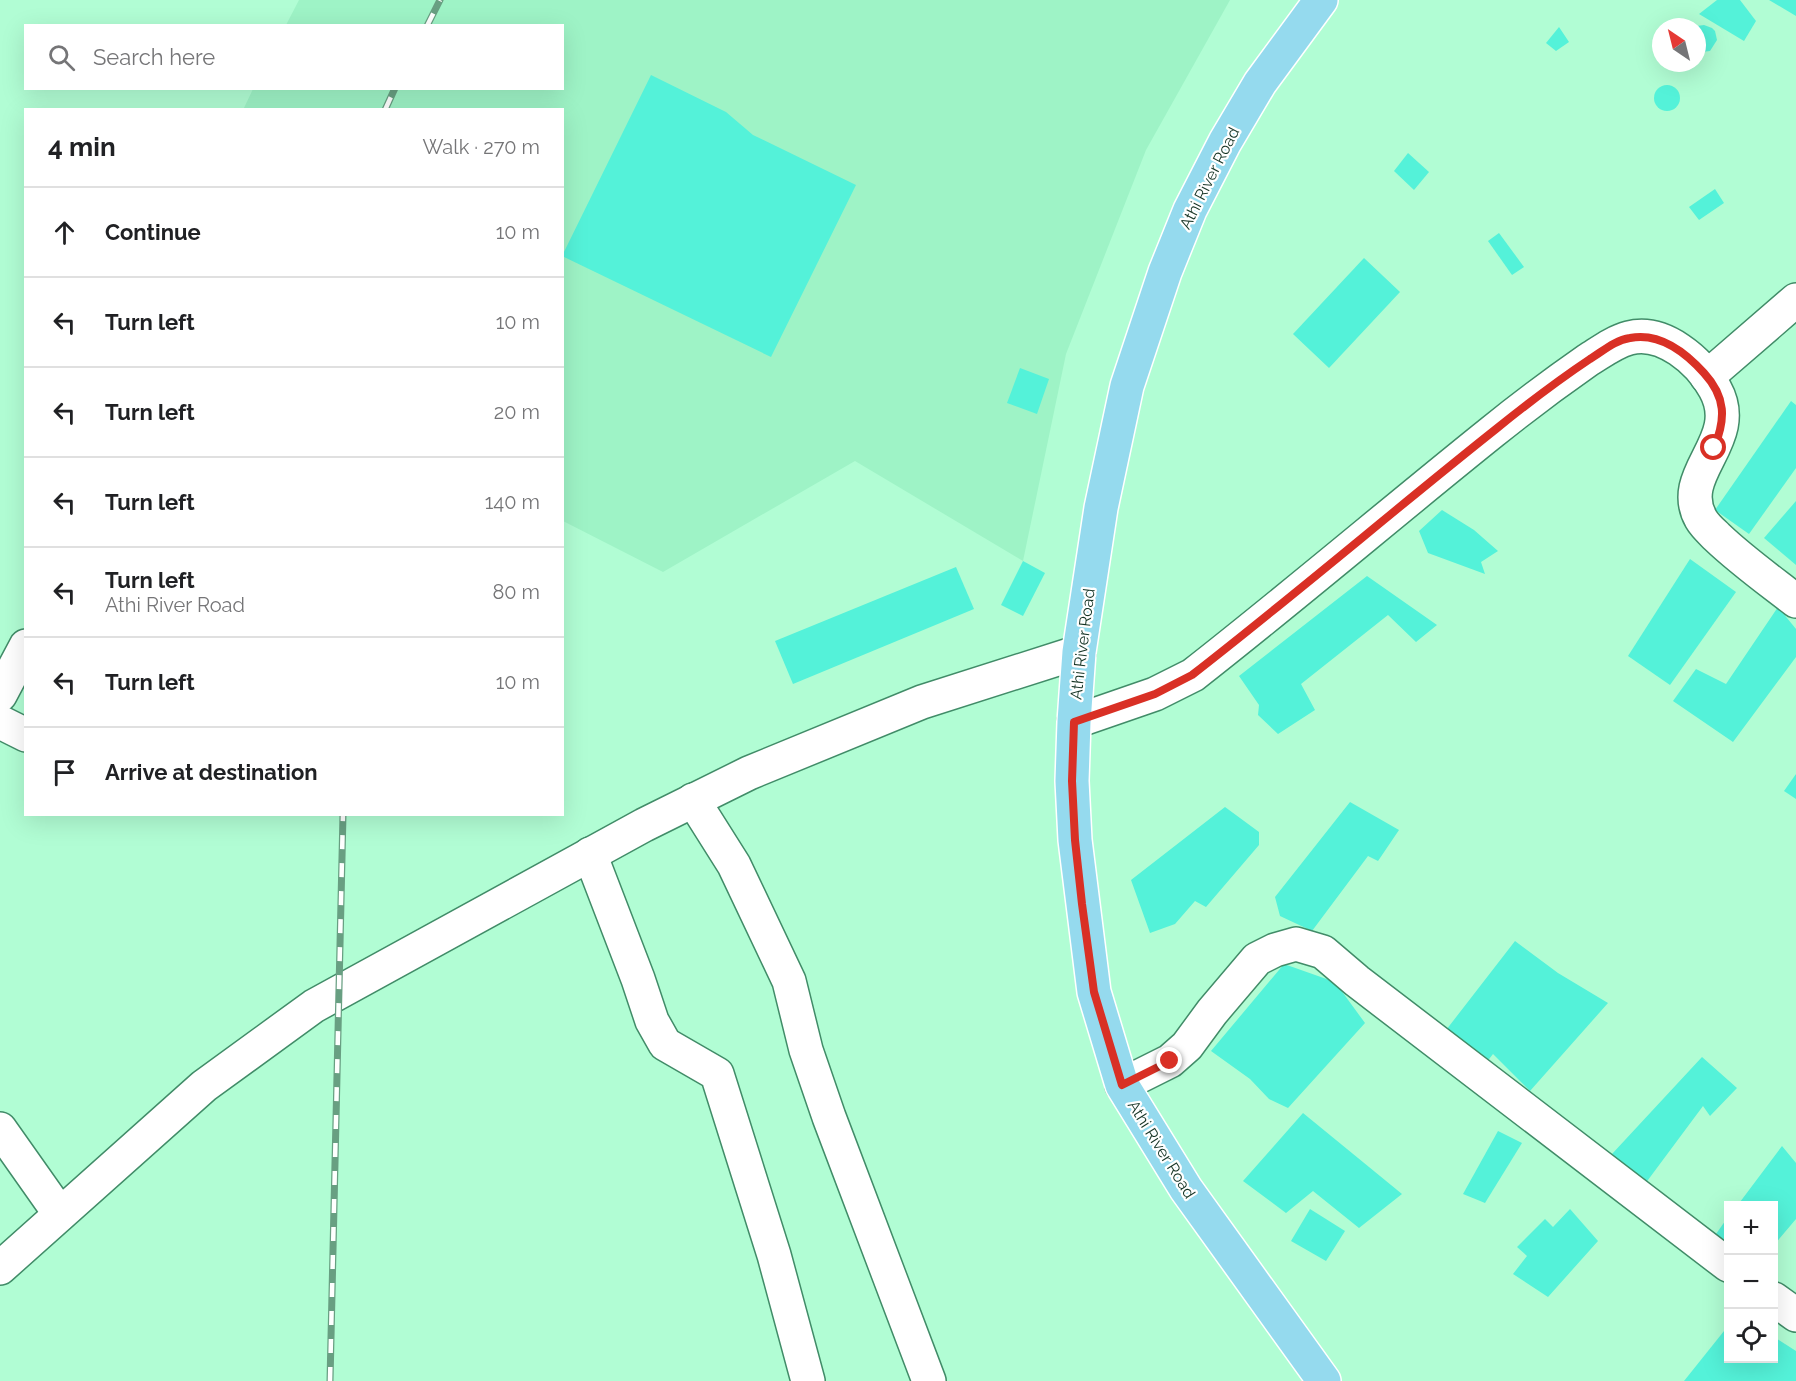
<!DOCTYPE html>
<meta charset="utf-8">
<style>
:root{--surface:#fff;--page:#f6f6f6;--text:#202124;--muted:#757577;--line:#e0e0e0}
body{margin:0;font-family:Raleway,sans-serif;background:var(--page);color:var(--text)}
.controls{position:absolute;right:18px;bottom:18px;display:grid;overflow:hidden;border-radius:0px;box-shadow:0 6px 24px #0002}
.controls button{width:54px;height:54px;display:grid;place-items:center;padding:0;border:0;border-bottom:2px solid var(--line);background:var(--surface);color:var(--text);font:30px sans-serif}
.compass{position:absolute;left:1652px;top:18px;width:54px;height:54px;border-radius:50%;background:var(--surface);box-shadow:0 6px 24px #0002;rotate:325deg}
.stop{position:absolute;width:18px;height:18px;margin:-14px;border:4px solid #d93025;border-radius:50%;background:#fff}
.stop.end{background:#d93025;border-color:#fff;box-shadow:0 2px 6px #0008}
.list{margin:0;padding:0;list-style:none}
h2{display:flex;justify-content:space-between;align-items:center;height:78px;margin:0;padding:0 24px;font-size:26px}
h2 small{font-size:20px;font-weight:400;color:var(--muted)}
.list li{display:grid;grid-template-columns:39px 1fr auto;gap:18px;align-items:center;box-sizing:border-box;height:90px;padding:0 24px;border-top:2px solid var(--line)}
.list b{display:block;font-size:22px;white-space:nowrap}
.list p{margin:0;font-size:20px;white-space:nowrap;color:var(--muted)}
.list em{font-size:20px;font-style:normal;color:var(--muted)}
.icon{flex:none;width:33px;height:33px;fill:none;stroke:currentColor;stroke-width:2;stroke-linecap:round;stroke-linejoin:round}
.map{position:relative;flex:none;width:1796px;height:1381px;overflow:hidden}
.search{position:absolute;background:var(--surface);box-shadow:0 6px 24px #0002;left:24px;top:24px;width:540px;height:66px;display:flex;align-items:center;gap:15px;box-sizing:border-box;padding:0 21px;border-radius:0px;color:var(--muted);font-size:22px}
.panel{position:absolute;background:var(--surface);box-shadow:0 6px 24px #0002;left:24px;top:108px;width:540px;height:708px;border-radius:0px}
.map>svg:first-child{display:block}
.built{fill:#9ef3c6}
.building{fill:#54f2d9}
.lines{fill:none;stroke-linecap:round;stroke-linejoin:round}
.minor-casing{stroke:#418c68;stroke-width:36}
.major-casing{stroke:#fff;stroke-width:36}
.minor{stroke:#fff;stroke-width:33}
.major{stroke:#95daee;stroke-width:33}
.rail-casing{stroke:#689f82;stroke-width:7}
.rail{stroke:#fff;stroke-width:4.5;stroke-dasharray:14;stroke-linecap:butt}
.route{stroke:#d93025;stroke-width:8}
.labels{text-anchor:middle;stroke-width:4.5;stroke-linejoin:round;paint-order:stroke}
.street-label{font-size:16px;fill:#143324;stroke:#fff}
</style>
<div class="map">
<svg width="1796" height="1381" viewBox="0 0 1796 1381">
<rect width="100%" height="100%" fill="#b1fdd4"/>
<!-- built -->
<path class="built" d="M299,0H1230L1146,150L1066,354L1023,561L855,461L663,572L563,521L562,110H243L253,89L562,88V26L286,25Z"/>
<!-- building -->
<g class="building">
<path d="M1717,0H1740L1756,21L1744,41L1699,14Z"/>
<path d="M1769,0H1796V16Z"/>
<path d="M1704,25L1712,28L1715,31L1717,40L1710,51L1701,52L1697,51V26Z"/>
<path d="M1559,27L1569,42L1556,51L1546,43Z"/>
<path d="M651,75L726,112L753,135L856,185L771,357L562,256Z"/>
<circle cx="1667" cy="98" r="13"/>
<path d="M1408,153L1429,172L1414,190L1394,171Z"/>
<path d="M1715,189L1724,203L1699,220L1689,207Z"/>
<path d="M1499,233L1524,267L1512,275L1488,241Z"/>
<path d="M1364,258L1400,292L1329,368L1293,334Z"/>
<path d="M1020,368L1049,379L1037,414L1007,403Z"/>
<path d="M1791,401L1796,405V468L1749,534L1715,510Z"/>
<path d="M1796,501V565L1764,538Z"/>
<path d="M1442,510L1474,530L1498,551L1481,562L1485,574L1428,553L1419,531Z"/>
<path d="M1690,559L1736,592L1670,685L1628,656Z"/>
<path d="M1023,561L1045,573L1023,616L1001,605Z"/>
<path d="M956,567L974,609L793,684L775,641Z"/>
<path d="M1367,576L1437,625L1416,642L1388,615L1301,684L1315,710L1278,734L1258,715L1259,705L1239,676Z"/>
<path d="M1778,607L1796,629V657L1733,742L1673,701L1696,669L1726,684Z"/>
<path d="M1796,774V799L1784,791Z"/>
<path d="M1350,802L1399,830L1378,861L1368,856L1312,931L1280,916L1275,897Z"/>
<path d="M1225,807L1259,832V845L1206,907L1195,901L1175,924L1150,933L1131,880Z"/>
<path d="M1515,941L1558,973L1608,1003L1530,1091L1493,1054L1486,1063L1443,1034Z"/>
<path d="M1284,964L1335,982L1365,1023L1288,1108L1269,1099L1250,1079L1211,1051Z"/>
<path d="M1702,1057L1737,1088L1710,1116L1703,1106L1645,1184L1612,1154Z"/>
<path d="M1303,1113L1402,1194L1359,1228L1313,1191L1286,1213L1243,1181Z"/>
<path d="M1498,1131L1522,1143L1485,1203L1463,1194Z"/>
<path d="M1782,1146L1796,1163V1219L1774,1245V1206H1737Z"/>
<path d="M1310,1209L1345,1231L1326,1261L1291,1241Z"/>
<path d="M1570,1209L1598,1241L1548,1297L1513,1274L1527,1256L1517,1247L1545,1219L1553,1227Z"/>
<path d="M1728,1217V1252L1711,1241Z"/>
<path d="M1728,1326V1358H1774V1337L1796,1351V1381H1684Z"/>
</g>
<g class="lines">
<defs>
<g id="minor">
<path d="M1707,377L1796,300"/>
<path d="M0,695L26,646"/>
<path d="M0,722L26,735"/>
<path d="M1074,722L1155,694L1193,675C1294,596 1391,513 1492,432C1523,407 1555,383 1588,360C1601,352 1614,342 1629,338C1663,329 1700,361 1715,389C1744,441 1675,473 1701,519C1705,526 1712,532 1717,537C1741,560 1769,580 1796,601"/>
<path d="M693,800L734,865L789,981L806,1050L829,1117L929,1381"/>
<path d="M590,854L638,979L652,1021L665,1044L717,1074L774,1255L808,1381"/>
<path d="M1122,1085L1170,1061L1187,1046L1212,1012L1257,959L1275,950L1296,944L1323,952L1357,981L1728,1265"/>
<path d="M0,1129L60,1214"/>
<path d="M0,1268L204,1086L314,1006L644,825L749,773L922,702L1079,652"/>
<path d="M1774,1299L1796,1315"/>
</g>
<path id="major" d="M1321,0L1260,83L1225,142L1190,210L1165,272L1127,386L1101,508L1079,652L1074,722L1072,781L1075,840L1094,992L1122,1085L1186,1189L1324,1381"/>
</defs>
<!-- minor casing -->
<use href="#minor" class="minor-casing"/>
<!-- major casing -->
<use href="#major" class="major-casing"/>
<!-- minor -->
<use href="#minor" class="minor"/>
<!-- major -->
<use href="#major" class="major"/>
<defs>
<g id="rail">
<path d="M427,26L440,0"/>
<path d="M385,110L395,88"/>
<path d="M330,1381L343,814"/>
</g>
</defs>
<!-- rail casing -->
<use href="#rail" class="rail-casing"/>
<!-- rail -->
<use href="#rail" class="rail"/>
</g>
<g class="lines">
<!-- route -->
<path class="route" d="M1170,1061L1122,1085L1094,992L1082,904L1075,840L1072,781L1074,722L1155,694L1192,675C1295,595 1394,510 1496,429C1527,404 1557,381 1590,359C1603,351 1615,340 1630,338C1660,332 1686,353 1704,373C1726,397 1726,419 1714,448"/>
</g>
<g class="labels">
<!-- street labels -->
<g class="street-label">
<text transform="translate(1209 178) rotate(-63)" y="6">Athi River Road</text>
<text transform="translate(1082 644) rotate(-83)" y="6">Athi River Road</text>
<text transform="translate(1162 1149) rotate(58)" y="6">Athi River Road</text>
</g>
</g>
</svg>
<div class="controls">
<button>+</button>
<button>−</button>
<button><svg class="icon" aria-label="locate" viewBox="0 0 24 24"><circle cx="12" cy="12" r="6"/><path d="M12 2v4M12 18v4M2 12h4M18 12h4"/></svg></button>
</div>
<svg class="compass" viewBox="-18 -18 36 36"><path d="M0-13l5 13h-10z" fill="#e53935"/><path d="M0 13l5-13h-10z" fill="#757577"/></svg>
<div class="stop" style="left:1714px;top:448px"></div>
<div class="stop end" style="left:1170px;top:1061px"></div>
<div class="search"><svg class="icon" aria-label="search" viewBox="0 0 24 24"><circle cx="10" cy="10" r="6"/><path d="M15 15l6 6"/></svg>Search here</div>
<section class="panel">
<h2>4 min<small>Walk · 270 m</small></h2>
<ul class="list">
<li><svg class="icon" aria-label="ahead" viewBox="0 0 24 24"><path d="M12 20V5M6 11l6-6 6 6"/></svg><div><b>Continue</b></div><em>10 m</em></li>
<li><svg class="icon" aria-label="left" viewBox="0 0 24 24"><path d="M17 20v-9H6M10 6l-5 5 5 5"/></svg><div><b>Turn left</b></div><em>10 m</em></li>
<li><svg class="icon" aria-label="left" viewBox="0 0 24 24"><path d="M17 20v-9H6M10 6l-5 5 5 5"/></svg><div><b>Turn left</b></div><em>20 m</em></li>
<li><svg class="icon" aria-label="left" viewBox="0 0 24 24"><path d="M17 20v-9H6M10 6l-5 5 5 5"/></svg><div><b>Turn left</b></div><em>140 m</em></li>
<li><svg class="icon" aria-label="left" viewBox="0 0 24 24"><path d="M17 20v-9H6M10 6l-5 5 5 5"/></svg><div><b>Turn left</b><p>Athi River Road</p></div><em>80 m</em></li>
<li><svg class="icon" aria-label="left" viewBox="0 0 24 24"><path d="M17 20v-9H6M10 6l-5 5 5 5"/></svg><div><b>Turn left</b></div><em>10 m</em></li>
<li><svg class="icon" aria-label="arrive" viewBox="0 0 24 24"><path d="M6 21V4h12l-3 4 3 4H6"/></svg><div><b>Arrive at destination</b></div></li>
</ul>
</section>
</div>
